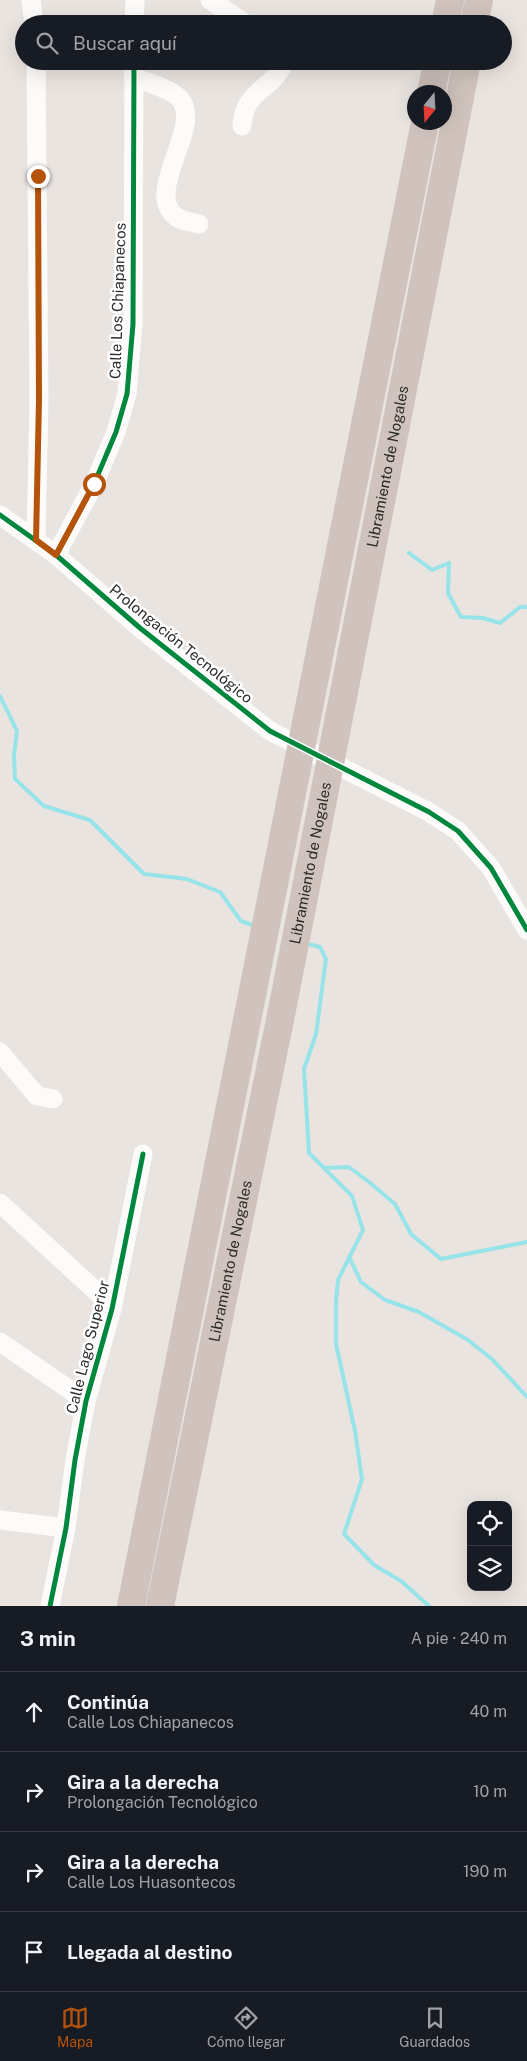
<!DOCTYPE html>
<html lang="es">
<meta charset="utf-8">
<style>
:root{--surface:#171b24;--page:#242831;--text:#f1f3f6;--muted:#9ea1a6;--line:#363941;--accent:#b45309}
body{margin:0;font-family:"Public Sans",sans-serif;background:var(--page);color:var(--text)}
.controls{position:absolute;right:15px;bottom:15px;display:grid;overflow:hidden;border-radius:10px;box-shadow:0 5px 20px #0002}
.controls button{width:45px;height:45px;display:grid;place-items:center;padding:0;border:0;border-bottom:1px solid var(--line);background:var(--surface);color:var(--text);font:25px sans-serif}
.compass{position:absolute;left:407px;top:85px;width:45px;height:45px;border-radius:50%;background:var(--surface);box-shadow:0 5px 20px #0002;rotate:198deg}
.stop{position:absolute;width:15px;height:15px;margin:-11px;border:4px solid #b45309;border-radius:50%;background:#fff}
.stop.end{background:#b45309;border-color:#fff;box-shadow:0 1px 5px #0008}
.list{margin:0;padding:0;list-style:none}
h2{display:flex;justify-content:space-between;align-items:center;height:65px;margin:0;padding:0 20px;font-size:21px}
h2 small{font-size:16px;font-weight:400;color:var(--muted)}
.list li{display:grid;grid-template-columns:32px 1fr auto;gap:15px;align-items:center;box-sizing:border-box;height:80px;padding:0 20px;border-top:1px solid var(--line)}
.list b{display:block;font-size:19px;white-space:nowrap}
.list p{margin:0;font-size:16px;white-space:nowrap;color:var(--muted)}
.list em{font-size:16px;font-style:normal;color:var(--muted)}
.icon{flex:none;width:28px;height:28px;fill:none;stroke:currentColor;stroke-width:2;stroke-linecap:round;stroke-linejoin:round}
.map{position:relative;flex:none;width:527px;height:1606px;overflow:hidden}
.search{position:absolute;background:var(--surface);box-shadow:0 5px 20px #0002;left:15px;right:15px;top:15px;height:55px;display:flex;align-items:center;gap:12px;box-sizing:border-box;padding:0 18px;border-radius:28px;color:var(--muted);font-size:19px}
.sheet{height:385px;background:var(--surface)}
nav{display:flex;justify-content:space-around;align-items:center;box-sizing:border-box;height:70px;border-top:1px solid var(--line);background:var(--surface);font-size:14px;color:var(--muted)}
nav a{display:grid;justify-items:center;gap:2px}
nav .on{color:var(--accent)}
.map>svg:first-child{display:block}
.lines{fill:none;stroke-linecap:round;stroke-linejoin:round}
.stream{stroke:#96e3e9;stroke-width:4}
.minor{stroke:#fcfbfa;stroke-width:19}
.highway{stroke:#d0c3bd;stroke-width:28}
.cycleway-casing{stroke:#fff;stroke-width:8}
.cycleway{stroke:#00873e;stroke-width:5}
.route{stroke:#b45309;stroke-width:6}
.labels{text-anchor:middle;stroke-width:5;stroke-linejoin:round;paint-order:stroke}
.street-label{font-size:15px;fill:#2b2b2b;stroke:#fff}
</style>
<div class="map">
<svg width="527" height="1606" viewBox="0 0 527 1606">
<rect width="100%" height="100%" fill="#eae4e0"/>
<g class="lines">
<!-- stream -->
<g class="stream">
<path d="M409,553L432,570L449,563L448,593L461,617L483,618L500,623L520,607H527"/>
<path d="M0,696L17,731L14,754L15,779L44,806L90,820L144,874L187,879L220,892L241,921L252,925"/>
<path d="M308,944L320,947L326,959L316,1034L304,1069L309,1153L352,1196L363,1230L338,1280L336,1302V1344L355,1431L362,1479L344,1534L374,1565L401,1581L429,1606"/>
<path d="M324,1168L349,1167L369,1182L395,1204L411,1234L441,1259L527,1242"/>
<path d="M349,1257L361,1282L385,1300L419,1312L468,1340L492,1359L527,1397"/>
</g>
<!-- minor -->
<g class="minor">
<path d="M31,0L34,24"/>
<path d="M210,0L246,24"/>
<path d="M134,24L135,0"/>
<path d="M133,77C147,83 168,87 179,98C205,124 145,189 174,215C180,221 191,222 199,224"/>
<path d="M242,126C244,88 275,90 284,61"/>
<path d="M0,515L56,555L140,628L270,731L429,812L458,831L491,868L527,930"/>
<path d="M36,540L39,400L36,61"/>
<path d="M56,555L94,484L116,432L127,394L133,324L134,61"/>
<path d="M0,1052L37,1096L53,1099"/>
<path d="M0,1203L99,1294L112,1309"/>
<path d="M0,1342L86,1401"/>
<path d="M0,1520L66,1528"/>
<path d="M50,1606L66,1528L75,1460L86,1401L112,1309L143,1154"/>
</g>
<!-- highway -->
<g class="highway">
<path d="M445,24L450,0"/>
<path d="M474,24L479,0"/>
<path d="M431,92L438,61"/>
<path d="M131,1606L425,122"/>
<path id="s1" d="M160,1606L281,1015L467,61"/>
</g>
<defs>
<g id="cycleway">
<path d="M0,515L56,555L140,628L270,731L429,812L458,831L491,868L527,930"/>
<path d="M56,555L94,484L116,432L127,394L133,324L134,61"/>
<path d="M50,1606L66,1528L75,1460L86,1401L112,1309L143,1154"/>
</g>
</defs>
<!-- cycleway casing -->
<use href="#cycleway" class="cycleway-casing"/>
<!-- cycleway -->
<use href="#cycleway" class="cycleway"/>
</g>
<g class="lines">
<!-- route -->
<path class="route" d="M38,176L39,400L36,540L56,555L94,484"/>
</g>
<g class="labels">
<!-- street labels -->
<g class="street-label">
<text transform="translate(118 301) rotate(-88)" y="5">Calle Los Chiapanecos</text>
<text dy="5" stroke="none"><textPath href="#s1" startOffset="1162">Libramiento de Nogales</textPath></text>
<text transform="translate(181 644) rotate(39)" y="5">Prolongación Tecnológico</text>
<text dy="5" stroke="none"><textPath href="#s1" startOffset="758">Libramiento de Nogales</textPath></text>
<text dy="5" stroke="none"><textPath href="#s1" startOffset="352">Libramiento de Nogales</textPath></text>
<text transform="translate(88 1347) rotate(-76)" y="5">Calle Lago Superior</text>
</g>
</g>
</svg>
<div class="controls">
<button><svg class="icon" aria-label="locate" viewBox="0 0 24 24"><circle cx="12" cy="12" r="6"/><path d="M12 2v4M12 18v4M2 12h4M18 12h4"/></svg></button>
<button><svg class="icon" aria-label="layers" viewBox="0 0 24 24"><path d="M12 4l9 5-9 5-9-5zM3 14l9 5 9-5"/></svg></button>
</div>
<svg class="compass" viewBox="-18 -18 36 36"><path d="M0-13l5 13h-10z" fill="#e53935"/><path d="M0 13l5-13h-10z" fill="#9ea1a6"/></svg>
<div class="stop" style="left:94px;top:484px"></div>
<div class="stop end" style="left:38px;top:176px"></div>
<div class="search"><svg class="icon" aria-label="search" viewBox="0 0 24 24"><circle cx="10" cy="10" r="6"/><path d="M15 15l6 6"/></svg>Buscar aquí</div>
</div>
<section class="sheet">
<h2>3 min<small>A pie · 240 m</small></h2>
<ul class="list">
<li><svg class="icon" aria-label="ahead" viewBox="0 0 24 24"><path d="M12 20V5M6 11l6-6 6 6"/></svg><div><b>Continúa</b><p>Calle Los Chiapanecos</p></div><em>40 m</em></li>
<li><svg class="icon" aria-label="right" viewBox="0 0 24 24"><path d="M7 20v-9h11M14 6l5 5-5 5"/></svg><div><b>Gira a la derecha</b><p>Prolongación Tecnológico</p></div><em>10 m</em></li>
<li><svg class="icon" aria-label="right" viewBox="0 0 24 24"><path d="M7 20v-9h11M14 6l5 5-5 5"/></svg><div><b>Gira a la derecha</b><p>Calle Los Huasontecos</p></div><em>190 m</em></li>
<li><svg class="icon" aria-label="arrive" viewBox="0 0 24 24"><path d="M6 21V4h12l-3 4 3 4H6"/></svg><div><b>Llegada al destino</b></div></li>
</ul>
</section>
<nav>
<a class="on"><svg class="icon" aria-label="map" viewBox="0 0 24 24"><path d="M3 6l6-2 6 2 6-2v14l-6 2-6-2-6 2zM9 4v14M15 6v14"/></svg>Mapa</a>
<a><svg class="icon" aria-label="directions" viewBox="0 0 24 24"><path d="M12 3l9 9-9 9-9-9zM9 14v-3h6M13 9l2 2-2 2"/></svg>Cómo llegar</a>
<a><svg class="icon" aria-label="saved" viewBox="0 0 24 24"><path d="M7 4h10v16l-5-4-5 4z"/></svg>Guardados</a>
</nav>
